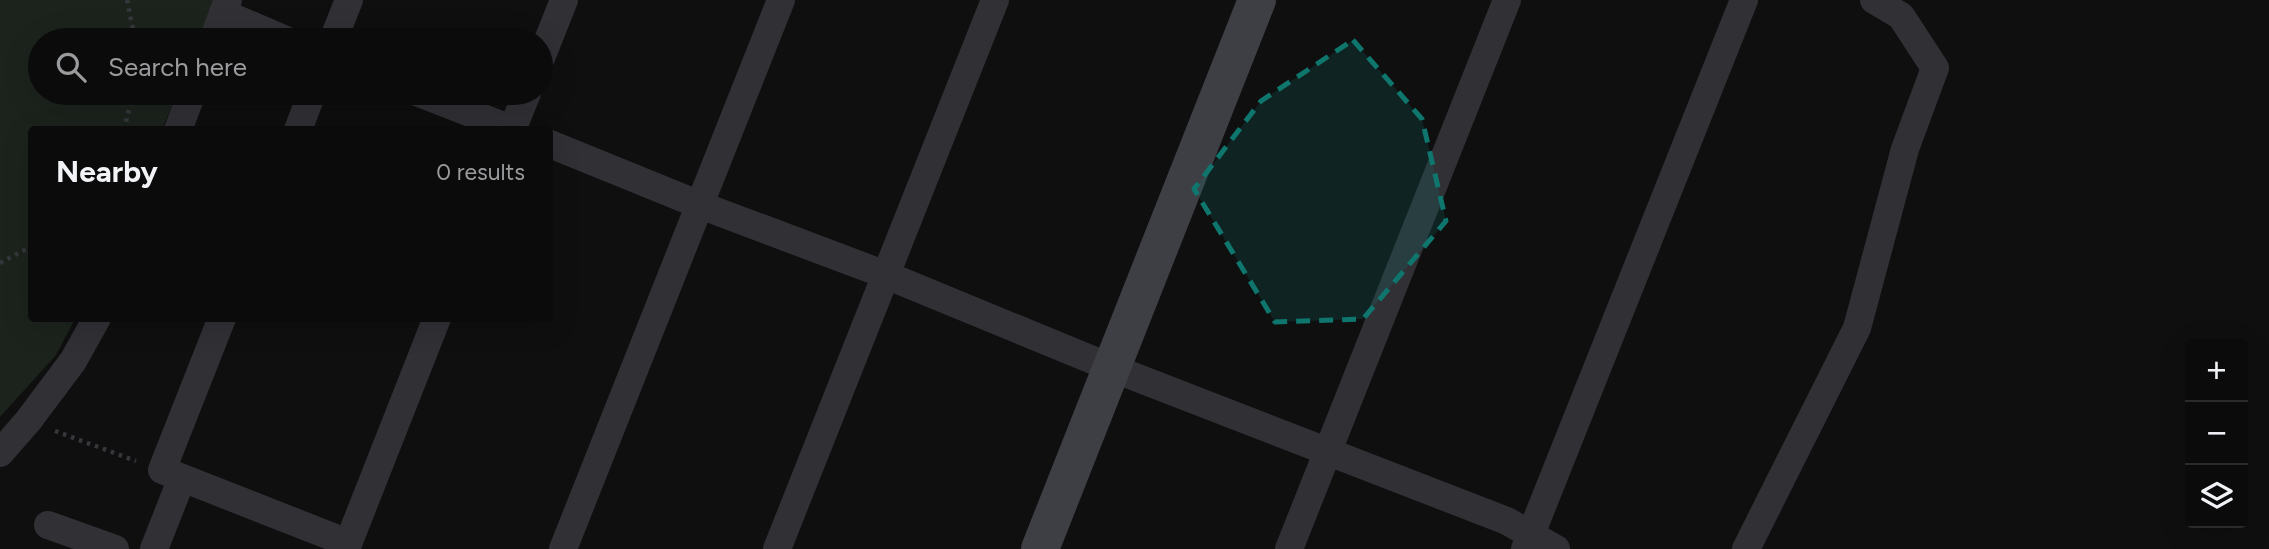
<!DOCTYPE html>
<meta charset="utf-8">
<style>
:root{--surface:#0b0b0c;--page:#19191a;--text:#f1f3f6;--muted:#9a9b9d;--line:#2b2b2d}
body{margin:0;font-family:Figtree,sans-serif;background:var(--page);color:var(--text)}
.controls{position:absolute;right:21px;bottom:21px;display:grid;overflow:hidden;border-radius:7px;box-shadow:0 7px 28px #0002}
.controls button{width:63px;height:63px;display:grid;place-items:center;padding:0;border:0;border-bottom:2px solid var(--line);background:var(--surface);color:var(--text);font:35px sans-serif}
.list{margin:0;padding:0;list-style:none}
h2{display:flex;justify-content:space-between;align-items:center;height:91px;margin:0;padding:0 28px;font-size:30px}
h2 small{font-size:23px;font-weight:400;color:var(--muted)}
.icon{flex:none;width:38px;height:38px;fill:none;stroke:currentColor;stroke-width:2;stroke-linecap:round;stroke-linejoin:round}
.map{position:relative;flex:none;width:2269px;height:549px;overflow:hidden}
.search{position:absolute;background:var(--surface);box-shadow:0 7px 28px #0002;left:28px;top:28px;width:525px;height:77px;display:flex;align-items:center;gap:18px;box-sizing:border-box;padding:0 24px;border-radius:38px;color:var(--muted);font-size:26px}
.panel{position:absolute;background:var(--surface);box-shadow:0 7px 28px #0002;left:28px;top:126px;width:525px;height:196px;border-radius:7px}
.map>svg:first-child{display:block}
.green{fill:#1c231d}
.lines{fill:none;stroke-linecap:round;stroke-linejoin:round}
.path{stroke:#36373c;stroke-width:4.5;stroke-dasharray:3.5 5;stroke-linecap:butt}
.street{stroke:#303035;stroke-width:28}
.secondary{stroke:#3e3f45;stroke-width:38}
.marked{fill:#0f766e;fill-opacity:0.2;stroke:#0f766e;stroke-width:5;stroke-dasharray:14 9;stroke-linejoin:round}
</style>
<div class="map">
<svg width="2269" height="549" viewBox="0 0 2269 549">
<rect width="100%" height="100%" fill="#0f0f10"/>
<!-- green -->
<path class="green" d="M0,0H217L200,40H40V93H178L162,129L32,130V318L75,319L56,355L0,417Z"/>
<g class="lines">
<!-- path -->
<g class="path">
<path d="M127,0L135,40"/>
<path d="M124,130L133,93"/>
<path d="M0,263L32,246"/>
<path d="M55,431L136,461"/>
</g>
<!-- street -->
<g class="street">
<path d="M223,13L286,40"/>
<path d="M213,40L228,0"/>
<path d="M333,40L349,0"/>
<path d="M541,58L564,0"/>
<path d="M419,93L514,130"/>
<path d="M178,130L192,93"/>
<path d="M298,130L312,93"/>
<path d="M512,130L527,93"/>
<path d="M550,144L700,205L886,275L1112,368L1507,521L1556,549"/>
<path d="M222,318L162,470L348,543"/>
<path d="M0,453L28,421L73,361L97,318"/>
<path d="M48,525L115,549"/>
<path d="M154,549L182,478"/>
<path d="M346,549L437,318"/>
<path d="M563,549L781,0"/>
<path d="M777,549L995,0"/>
<path d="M1289,549L1507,0"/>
<path d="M1525,549L1744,0"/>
<path d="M1746,549L1857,328L1905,149L1935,68L1901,16L1874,0"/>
</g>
<!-- secondary -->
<path class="secondary" d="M1040,549L1257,0"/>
</g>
<!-- marked area -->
<path class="marked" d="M1353,40L1422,119L1446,221L1363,319L1275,322L1194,189L1261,101Z"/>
</svg>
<div class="controls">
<button>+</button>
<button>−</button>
<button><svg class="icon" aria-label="layers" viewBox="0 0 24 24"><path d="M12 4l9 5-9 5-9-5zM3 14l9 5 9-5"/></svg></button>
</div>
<div class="search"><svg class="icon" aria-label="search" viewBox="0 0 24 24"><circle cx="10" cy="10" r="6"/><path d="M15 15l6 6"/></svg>Search here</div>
<section class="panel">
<h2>Nearby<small>0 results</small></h2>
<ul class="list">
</ul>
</section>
</div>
